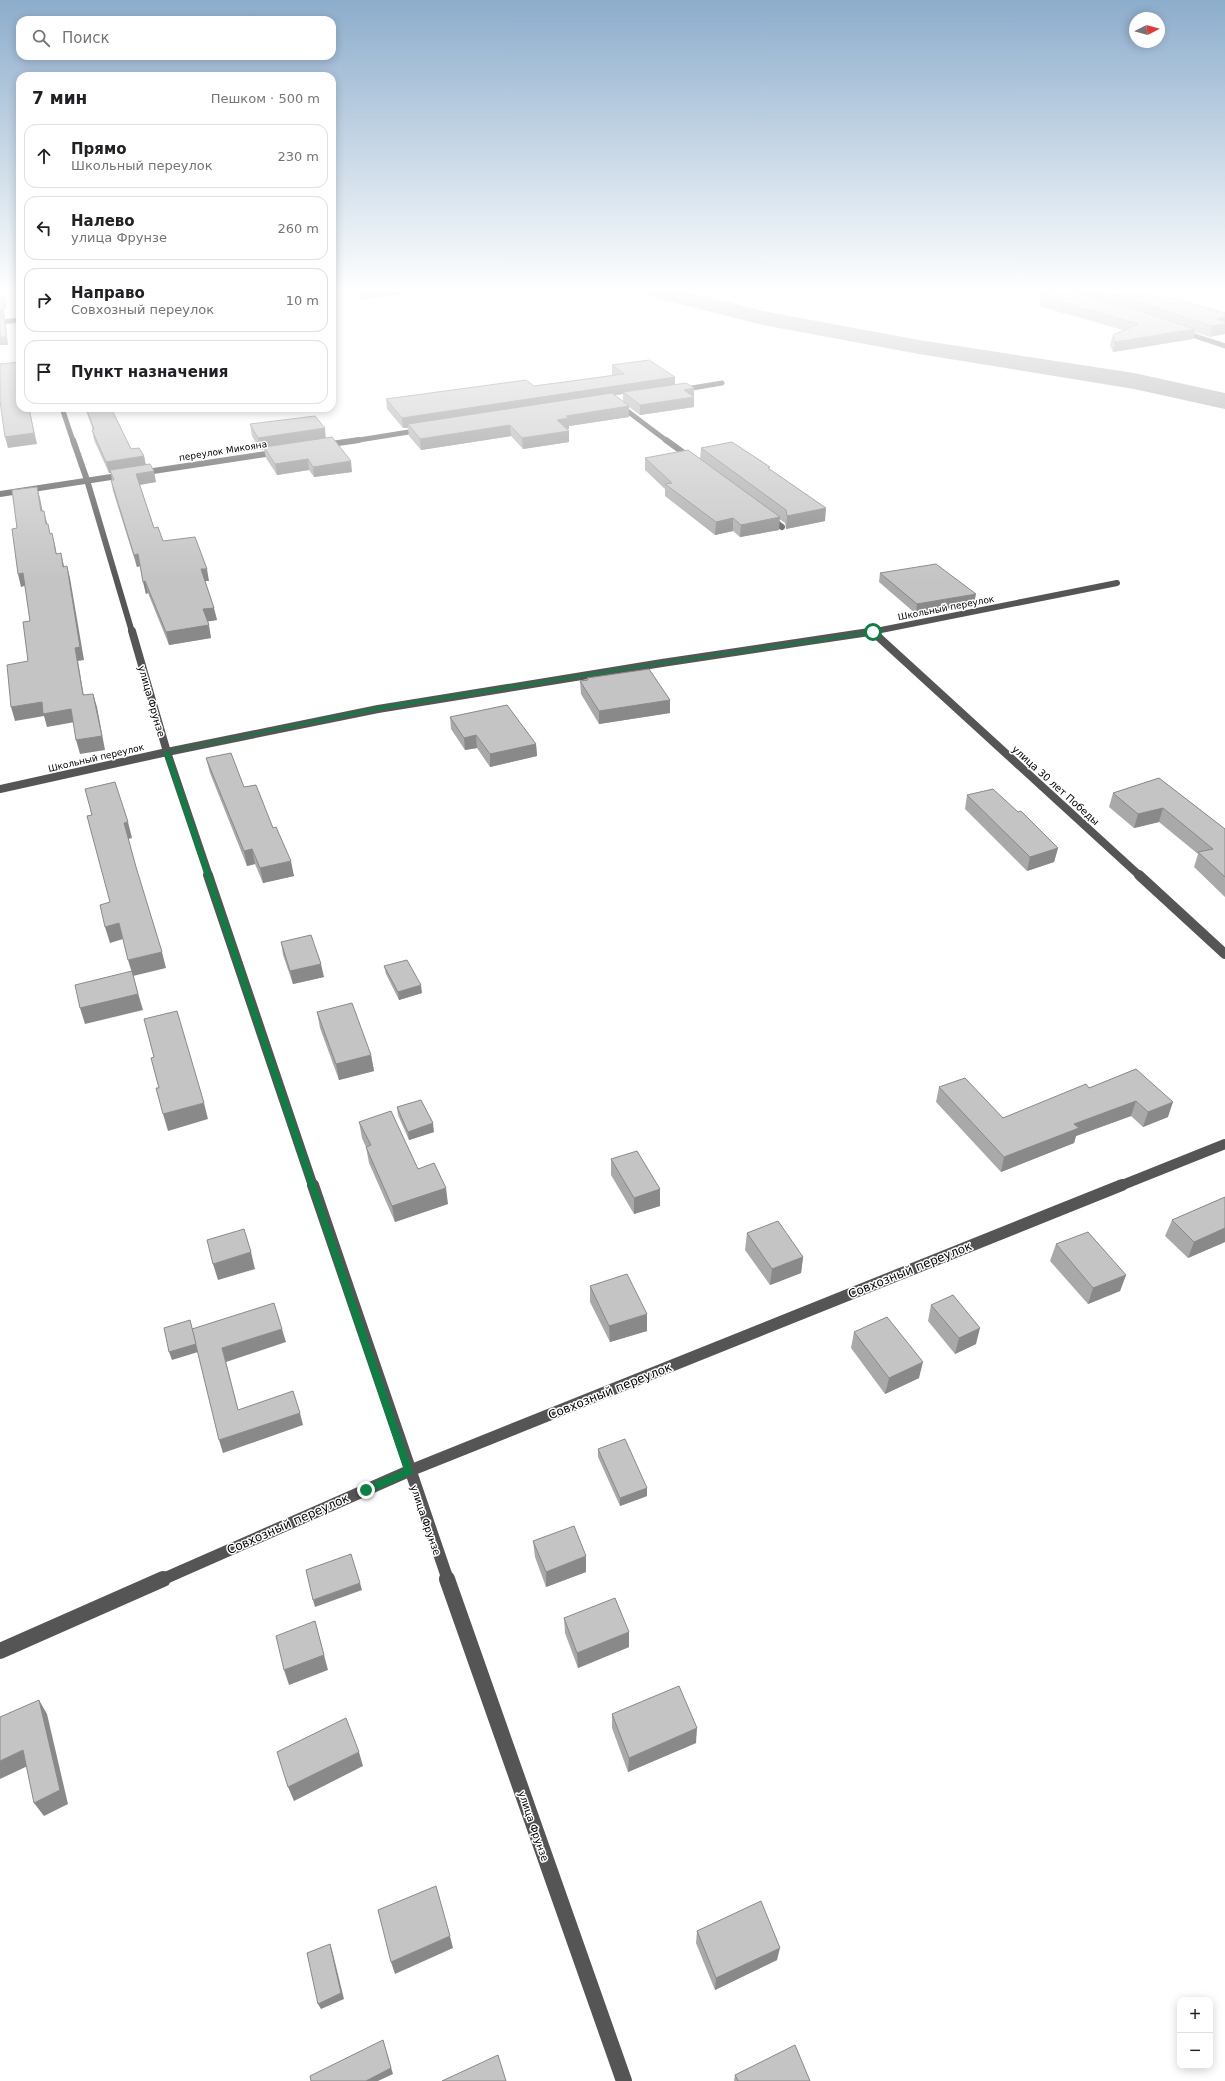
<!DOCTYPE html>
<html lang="ru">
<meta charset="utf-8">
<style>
:root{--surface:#fff;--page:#f2f2f2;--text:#202124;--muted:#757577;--line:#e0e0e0}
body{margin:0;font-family:"DejaVu Sans",sans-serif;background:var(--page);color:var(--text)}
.controls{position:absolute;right:12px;bottom:12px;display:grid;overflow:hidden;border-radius:8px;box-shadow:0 2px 10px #0003}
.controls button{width:36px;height:36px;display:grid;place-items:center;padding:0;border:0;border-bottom:1px solid var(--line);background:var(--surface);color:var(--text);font:20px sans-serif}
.compass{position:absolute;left:1129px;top:12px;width:36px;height:36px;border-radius:50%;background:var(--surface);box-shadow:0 2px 10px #0003;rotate:84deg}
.stop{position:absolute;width:12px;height:12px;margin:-9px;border:3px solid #0b8043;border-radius:50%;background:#fff}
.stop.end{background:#0b8043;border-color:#fff;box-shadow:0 1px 4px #0008}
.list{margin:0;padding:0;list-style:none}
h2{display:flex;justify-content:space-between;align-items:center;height:52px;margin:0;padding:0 16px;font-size:17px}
h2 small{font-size:13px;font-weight:400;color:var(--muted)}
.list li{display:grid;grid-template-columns:26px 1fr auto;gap:12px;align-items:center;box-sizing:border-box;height:64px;margin:0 8px 8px;padding:0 8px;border:1px solid var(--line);border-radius:12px}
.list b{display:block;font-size:15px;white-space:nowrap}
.list p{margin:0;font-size:13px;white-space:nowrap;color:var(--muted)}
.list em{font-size:13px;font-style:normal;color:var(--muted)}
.icon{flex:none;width:22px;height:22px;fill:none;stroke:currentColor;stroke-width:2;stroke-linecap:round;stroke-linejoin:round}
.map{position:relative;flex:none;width:1225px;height:2081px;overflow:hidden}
.search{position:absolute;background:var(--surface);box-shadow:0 2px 10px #0003;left:16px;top:16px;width:320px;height:44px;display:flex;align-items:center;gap:10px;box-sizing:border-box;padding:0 14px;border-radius:12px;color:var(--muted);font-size:15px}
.panel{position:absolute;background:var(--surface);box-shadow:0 2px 10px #0003;left:16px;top:72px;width:320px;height:340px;border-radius:12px}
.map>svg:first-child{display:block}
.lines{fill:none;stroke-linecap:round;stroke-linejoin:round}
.river{fill:#a3a3a3;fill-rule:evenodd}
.minor-far5{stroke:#555;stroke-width:5}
.minor-far4{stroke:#555;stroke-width:6}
.minor-far3{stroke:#555;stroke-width:8}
.minor-far2{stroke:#555;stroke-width:10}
.minor-far1{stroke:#555;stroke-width:12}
.minor{stroke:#555;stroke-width:16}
.wall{fill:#a9a9a9;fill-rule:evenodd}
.shaded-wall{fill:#898989}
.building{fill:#c4c4c4;stroke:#898989}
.route{fill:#0b8043}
.labels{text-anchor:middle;stroke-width:3;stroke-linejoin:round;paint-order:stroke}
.far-street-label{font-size:9px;fill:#000;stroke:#fff}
.street-label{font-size:10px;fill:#000;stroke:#fff}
.near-street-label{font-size:12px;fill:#000;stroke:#fff}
</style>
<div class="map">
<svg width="1225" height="2081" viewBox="0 0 1225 2081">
<rect width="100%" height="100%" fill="#fff"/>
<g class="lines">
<!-- river -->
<path class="river" d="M637,289H676L763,311L919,340L1134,373L1225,393V409L1134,389L919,354L763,325L640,294Z"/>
<!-- minor-far5 -->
<g class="minor-far5">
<path d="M1034,289L1063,296"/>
<path d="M0,322L20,320"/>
<path d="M1180,331L1225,346"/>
<path d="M680,390L722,383"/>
<path d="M618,404L667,441"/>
<path d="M62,408L73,441"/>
<path d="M353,441L421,430"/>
</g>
<!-- minor-far4 -->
<g class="minor-far4">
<path d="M73,440L87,480L132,632"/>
<path d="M666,440L692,459"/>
<path d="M324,445L359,440"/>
<path d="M140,473L279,452"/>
<path d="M0,494L124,475"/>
<path d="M769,517L782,527"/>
<path d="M871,632L1117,583"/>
</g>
<!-- minor-far3 -->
<g class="minor-far3">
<path d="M132,631L167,752L209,876"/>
<path d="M873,632L1140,876"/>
<path d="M0,789L167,752L378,709L662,663L876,631"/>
</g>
<!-- minor-far2 -->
<g class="minor-far2">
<path d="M208,875L313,1186"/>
<path d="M1139,875L1225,954"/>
<path d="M1120,1186L1225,1144"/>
</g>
<!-- minor-far1 -->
<g class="minor-far1">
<path d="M313,1185L448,1580"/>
<path d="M161,1580L409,1471L1122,1185"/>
</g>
<!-- minor -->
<g class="minor">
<path d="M447,1579L624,2081"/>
<path d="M0,1651L163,1579"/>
</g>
</g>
<!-- wall -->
<g class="wall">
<path d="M352,289H434L362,300Z"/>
<path d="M1076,289H1141L1225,313L1210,337L1194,332L1193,339L1113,352L1110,345L1113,335L1123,330L1039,306L1041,296L1075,294Z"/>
<path d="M612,365L675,377V385L694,397V407L640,415L629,407V417L569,426V429H567L569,442L523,449L511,436L421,450L409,436L408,428H403L387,409L386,399L534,386L613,375H612ZM623,394V402L615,395Z"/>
<path d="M85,408H111L131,449L144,456L146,465L156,482L140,485L154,528L163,541L209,581H205L217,620L207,621L211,638L169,645L148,593L146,594L140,566L137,567L113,491L111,480H112L111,473H109L94,440L92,430H93Z"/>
<path d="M250,424L326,438L352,472L314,477L309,470L277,475L266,458L264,449L260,450L252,436Z"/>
<path d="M701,448L770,469L825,521L786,529L785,523L779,519V530L740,537L733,531L715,535L665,496V489L645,470V458L700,459Z"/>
<path d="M880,573L974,604L916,614L879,582Z"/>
<path d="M587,678L670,713L599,724L581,694L580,681L587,680Z"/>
<path d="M450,717L536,744L537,756L490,767L477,748L465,750L451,729Z"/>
<path d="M206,758L244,787L273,828L294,876L263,883L255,864L247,866L210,773Z"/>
<path d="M1159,778L1225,829V897L1194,867L1198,854L1159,822L1134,828L1109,807L1113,793Z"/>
<path d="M967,795L1058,848L1054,862L1027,871L965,809Z"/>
<path d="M281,942L324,977L293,984L283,955Z"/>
<path d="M384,966L422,993L399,1000L386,974Z"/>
<path d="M317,1012L371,1055L374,1071L339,1080L320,1028Z"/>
<path d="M1136,1069L1168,1117L1143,1127L1131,1116L1076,1136L1074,1143L1001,1172L936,1102L939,1087L1003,1118L1089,1088Z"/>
<path d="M397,1107L434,1132L409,1140L398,1115Z"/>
<path d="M359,1122L418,1169L448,1204L395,1222L369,1163L366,1147L362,1138Z"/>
<path d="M611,1159L660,1189V1206L634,1214L611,1175Z"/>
<path d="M1225,1197V1242L1188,1258L1165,1236L1172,1220Z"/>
<path d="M747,1233L803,1257L801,1273L770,1285L745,1250Z"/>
<path d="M1056,1244L1126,1275L1120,1291L1088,1304L1050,1261Z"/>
<path d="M590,1286L647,1331L610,1342L590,1302Z"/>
<path d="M931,1305L976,1344L955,1354L928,1321Z"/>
<path d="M854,1332L919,1378L885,1394L851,1348Z"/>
<path d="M598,1449L647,1496L620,1506L598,1457Z"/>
<path d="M533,1541L586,1572L546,1587L535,1557Z"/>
<path d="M564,1618L629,1632V1647L578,1668L565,1633Z"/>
<path d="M612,1714L696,1743L628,1772L612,1728Z"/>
<path d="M697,1931L777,1960L715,1990L696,1943Z"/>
<path d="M735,2075L810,2081H734Z"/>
</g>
<!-- shaded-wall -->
<g class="shaded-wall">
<path d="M3,289H4L7,309L4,310L5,318H0V310L2,302Z"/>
<path d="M381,289H434L362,300L361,292Z"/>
<path d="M1225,317V334L1210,337L1212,326L1217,319Z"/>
<path d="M4,318L6,325L8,345H0V337Z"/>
<path d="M1195,329L1193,339L1113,352L1115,342Z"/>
<path d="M675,377V386L623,392V394L410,427L408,424V428H403L402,418Z"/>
<path d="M694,388V407L640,415V405L684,390Z"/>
<path d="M629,406V417L569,426V429L557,431V420L566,416Z"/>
<path d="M29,408L37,444L8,448L5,437Z"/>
<path d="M510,425L511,436L421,450L420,439Z"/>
<path d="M325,428L326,440L264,447V449L260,450L258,438Z"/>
<path d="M569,431V442L523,449L522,438Z"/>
<path d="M144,456L146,467L110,470L111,473H109L106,462Z"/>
<path d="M308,459L309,470L277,475L275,464Z"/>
<path d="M351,461L352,472L314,477L313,467Z"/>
<path d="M154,471L156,482L138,485L136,474Z"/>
<path d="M37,487L40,498L45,523L41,511Z"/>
<path d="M826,508L825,521L786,529L787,516Z"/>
<path d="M44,511L47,523L49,536L46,524Z"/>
<path d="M780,517L779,530L740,537L741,525Z"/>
<path d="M733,518V531L715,535L716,522Z"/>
<path d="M52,533L55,545L59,566L56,554Z"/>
<path d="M61,553L64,566L66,579L63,567Z"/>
<path d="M138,554L140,566L137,567L134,555Z"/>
<path d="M67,566L70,578L84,660L78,661L86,709L83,695L75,648Z"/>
<path d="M201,569H207L209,581H204Z"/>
<path d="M23,573L27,585L21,587L18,574Z"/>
<path d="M145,581L148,593L146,594L143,582Z"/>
<path d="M976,594L974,604L916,614L917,604Z"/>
<path d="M214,608L217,620L205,622L203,609Z"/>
<path d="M209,625L211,638L169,645L166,632Z"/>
<path d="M93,694L97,707L105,750L80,754L76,740Z"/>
<path d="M670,700V713L599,724V711Z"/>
<path d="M42,702L71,709L75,722L47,727L44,716L15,721L11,707Z"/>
<path d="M476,735L477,748L465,750L464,738Z"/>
<path d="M536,744L537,756L490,767V754Z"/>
<path d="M1163,808L1159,822L1134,828L1138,814Z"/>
<path d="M128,822L132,838L128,839L124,823Z"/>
<path d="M1058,848L1054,862L1027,871L1030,857Z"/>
<path d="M252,849L255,864L247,866L244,851Z"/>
<path d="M291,861L294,876L263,883L260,868Z"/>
<path d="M119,923L123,939L110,943L105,927Z"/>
<path d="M162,952L166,968L133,976L143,1010L85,1024L80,1008L133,976L128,960Z"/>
<path d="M321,964L324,977L293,984L290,971Z"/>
<path d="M421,985L422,993L399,1000L398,992Z"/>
<path d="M371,1055L374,1071L339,1080L336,1064Z"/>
<path d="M1136,1101L1131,1116L1076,1136L1074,1143L1001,1172L1004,1157L1074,1124Z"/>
<path d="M1173,1102L1168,1117L1143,1127L1148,1112Z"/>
<path d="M204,1103L208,1119L168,1131L163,1114Z"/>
<path d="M433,1123L434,1132L409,1140L408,1132Z"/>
<path d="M446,1188L448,1204L395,1222L392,1206Z"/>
<path d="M660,1189V1206L634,1214V1198Z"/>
<path d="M1225,1228V1242L1188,1258L1194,1242Z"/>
<path d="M251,1252L255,1269L218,1280L213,1264Z"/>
<path d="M803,1257L801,1273L770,1285L772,1269Z"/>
<path d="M1126,1275L1120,1291L1088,1304L1093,1288Z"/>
<path d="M647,1314V1331L610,1342L609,1326Z"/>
<path d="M190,1320L198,1352L172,1360L169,1352Z"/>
<path d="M980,1328L976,1344L955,1354L959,1338Z"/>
<path d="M282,1329L286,1342L226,1362L242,1423L222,1348Z"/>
<path d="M923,1362L919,1378L885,1394L889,1378Z"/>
<path d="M300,1413L303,1425L223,1453L219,1440Z"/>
<path d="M647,1488V1496L620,1506V1498Z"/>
<path d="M586,1556V1572L546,1587V1572Z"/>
<path d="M360,1583L362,1590L315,1607L313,1600Z"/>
<path d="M315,1621L328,1670L289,1685L284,1670Z"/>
<path d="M629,1632V1647L578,1668L577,1653Z"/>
<path d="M39,1700L47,1714L68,1804L44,1816L34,1803Z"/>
<path d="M697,1728L696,1743L628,1772L629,1758Z"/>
<path d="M23,1750L32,1764L0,1779V1761Z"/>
<path d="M359,1752L363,1766L294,1801L288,1787Z"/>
<path d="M450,1936L453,1948L395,1974L391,1962Z"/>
<path d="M330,1944L332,1950L344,1999L321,2009L318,2004Z"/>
<path d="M780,1948L777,1960L715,1990L716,1978Z"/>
<path d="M383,2040L393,2074L378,2081H366Z"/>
</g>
<!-- building -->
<g class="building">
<path d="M0,289H3L5,302H2L3,310H0Z"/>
<path d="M358,289H381L361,292Z"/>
<path d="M1091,289H1141L1225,313V317L1217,319L1225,322V324L1212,326L1123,297Z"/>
<path d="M1062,290L1121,305L1195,329L1115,342L1113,335L1138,324L1041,296Z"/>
<path d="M0,318H4L6,337H0Z"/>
<path d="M649,360L675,377L402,418L386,399L526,380L534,386L624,374L612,365Z"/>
<path d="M19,362L20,366V408H29L34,433L5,437L0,401V364Z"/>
<path d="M686,383L694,388L684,390L694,397L640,405L623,392Z"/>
<path d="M612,393L629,406L566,416L569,418L557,420L569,431L522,438L510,425L420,439L408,424Z"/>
<path d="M86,408H111L131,449L139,448L144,456L106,462L92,430L94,429Z"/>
<path d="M315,416L325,428L258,438L250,424Z"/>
<path d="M332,437L351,461L313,467L308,459L275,464L264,447Z"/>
<path d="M732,442L770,467L768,468L826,508L787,516L786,510L701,448Z"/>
<path d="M688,450L780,517L741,525L733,518L716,522L665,484L672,483L645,458Z"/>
<path d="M150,464L154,471L136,474L154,528L158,527L163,541L195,537L207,569H201L214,608L203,609L209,625L166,632L145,581L143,582L138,554L134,555L111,480H114L110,470Z"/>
<path d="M37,487L41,511H44L46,524H48L50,534L52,533L56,554L61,553L63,567L67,566L80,647L75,648L83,695L93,694L102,736L76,740L71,709L43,714L42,702L11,707L7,665L28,661L23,622L30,621L23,573L18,574L12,529L17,528L12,490Z"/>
<path d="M936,564L976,594L917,604L880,573Z"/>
<path d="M649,669L670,700L599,711L580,681L588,680L587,678Z"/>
<path d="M507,705L536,744L490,754L476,735L464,738L450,717Z"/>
<path d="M231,753L244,787L256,785L273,828L276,827L291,861L260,868L252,849L244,851L206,758Z"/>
<path d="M1159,778L1225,829V877L1198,852L1213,849L1163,808L1138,814L1113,793Z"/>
<path d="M115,782L128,822L124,823L136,867L162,952L128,960L119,923L105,927L100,905L110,902L87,816L92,815L85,789Z"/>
<path d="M993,789L1018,812L1021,811L1058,848L1030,857L967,795Z"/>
<path d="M311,935L321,964L290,971L281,942Z"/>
<path d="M407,960L421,985L398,992L384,966Z"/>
<path d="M132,971L138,994L80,1008L75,985Z"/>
<path d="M352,1003L371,1055L336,1064L317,1012Z"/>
<path d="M177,1011L204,1103L163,1114L156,1088H159L151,1058L154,1057L144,1019Z"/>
<path d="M1136,1069L1173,1102L1148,1112L1136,1101L1074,1124L1079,1128L1004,1157L939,1087L965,1078L1003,1118L1086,1084L1089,1088Z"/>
<path d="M421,1100L433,1123L408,1132L397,1107Z"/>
<path d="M391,1111L418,1169L434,1163L446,1188L392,1206L366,1147L371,1145L359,1122Z"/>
<path d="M637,1151L660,1189L634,1198L611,1159Z"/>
<path d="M1225,1197V1228L1194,1242L1172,1220Z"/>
<path d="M778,1221L803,1257L772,1269L747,1233Z"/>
<path d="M244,1229L251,1252L213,1264L207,1240Z"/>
<path d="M1088,1232L1126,1275L1093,1288L1056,1244Z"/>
<path d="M627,1274L647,1314L609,1326L590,1286Z"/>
<path d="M953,1295L980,1328L959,1338L931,1305Z"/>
<path d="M274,1303L282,1329L222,1348L238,1410L293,1391L300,1413L219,1440L192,1329Z"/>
<path d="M887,1317L923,1362L889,1378L854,1332Z"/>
<path d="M190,1320L196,1344L169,1352L164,1328Z"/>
<path d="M625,1439L647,1488L620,1498L598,1449Z"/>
<path d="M574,1526L586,1556L546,1572L533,1541Z"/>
<path d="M351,1554L360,1583L313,1600L306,1570Z"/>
<path d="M615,1598L629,1632L577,1653L564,1618Z"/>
<path d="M315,1621L324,1655L284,1670L276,1636Z"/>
<path d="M679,1686L697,1728L629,1758L612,1714Z"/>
<path d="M39,1700L60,1790L34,1803L23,1750L0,1761V1717Z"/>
<path d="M346,1718L359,1752L288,1787L277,1752Z"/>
<path d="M436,1886L450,1936L391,1962L378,1910Z"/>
<path d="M761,1901L780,1948L716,1978L697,1931Z"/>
<path d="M330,1944L341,1993L318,2004L307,1953Z"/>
<path d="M383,2040L391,2068L366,2081H311L310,2076Z"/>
<path d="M795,2045L810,2081H738L735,2075Z"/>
<path d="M498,2055L506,2081H442Z"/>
</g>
<!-- sky -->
<linearGradient id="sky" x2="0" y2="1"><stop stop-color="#8cadcc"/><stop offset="0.5" stop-color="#fff"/><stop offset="1" stop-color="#fff" stop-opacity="0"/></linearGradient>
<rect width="1225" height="581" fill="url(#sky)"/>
<!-- route -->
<path class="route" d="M873,631L874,633L662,664L378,710L169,752L413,1472L412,1474L369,1493H363V1487L404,1470L164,752L378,707L662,662Z"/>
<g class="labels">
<!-- far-street labels -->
<g class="far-street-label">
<text transform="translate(223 451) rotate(-9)" y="3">переулок Микояна</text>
<text transform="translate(946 608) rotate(-11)" y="3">Школьный переулок</text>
<text transform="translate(96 758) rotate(-13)" y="3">Школьный переулок</text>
</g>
<!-- street labels -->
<g class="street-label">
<text transform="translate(152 701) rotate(74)" y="4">улица Фрунзе</text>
<text transform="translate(1056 785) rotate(42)" y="4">улица 30 лет Победы</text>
<text transform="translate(426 1520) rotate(71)" y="4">улица Фрунзе</text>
<text transform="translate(534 1826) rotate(71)" y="4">улица Фрунзе</text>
</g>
<!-- near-street labels -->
<g class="near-street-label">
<text transform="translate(910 1270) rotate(-22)" y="4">Совхозный переулок</text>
<text transform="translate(610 1391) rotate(-22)" y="4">Совхозный переулок</text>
<text transform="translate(288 1524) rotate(-24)" y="4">Совхозный переулок</text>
</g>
</g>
</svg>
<div class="controls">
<button>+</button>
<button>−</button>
</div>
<svg class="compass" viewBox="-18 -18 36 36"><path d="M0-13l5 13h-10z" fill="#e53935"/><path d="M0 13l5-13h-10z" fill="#757577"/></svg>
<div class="stop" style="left:873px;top:632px"></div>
<div class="stop end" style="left:366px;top:1490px"></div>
<div class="search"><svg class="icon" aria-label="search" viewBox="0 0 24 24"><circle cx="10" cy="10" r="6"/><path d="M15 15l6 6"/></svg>Поиск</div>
<section class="panel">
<h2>7 мин<small>Пешком · 500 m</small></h2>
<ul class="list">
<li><svg class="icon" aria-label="ahead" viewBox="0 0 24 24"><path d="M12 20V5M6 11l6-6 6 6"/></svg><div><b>Прямо</b><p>Школьный переулок</p></div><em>230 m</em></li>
<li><svg class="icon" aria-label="left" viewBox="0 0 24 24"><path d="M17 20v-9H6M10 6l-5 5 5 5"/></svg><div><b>Налево</b><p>улица Фрунзе</p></div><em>260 m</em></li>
<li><svg class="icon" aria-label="right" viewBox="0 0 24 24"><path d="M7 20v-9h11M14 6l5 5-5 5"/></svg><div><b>Направо</b><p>Совхозный переулок</p></div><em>10 m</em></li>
<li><svg class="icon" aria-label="arrive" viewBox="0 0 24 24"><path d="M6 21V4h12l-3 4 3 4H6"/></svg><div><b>Пункт назначения</b></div></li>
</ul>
</section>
</div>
